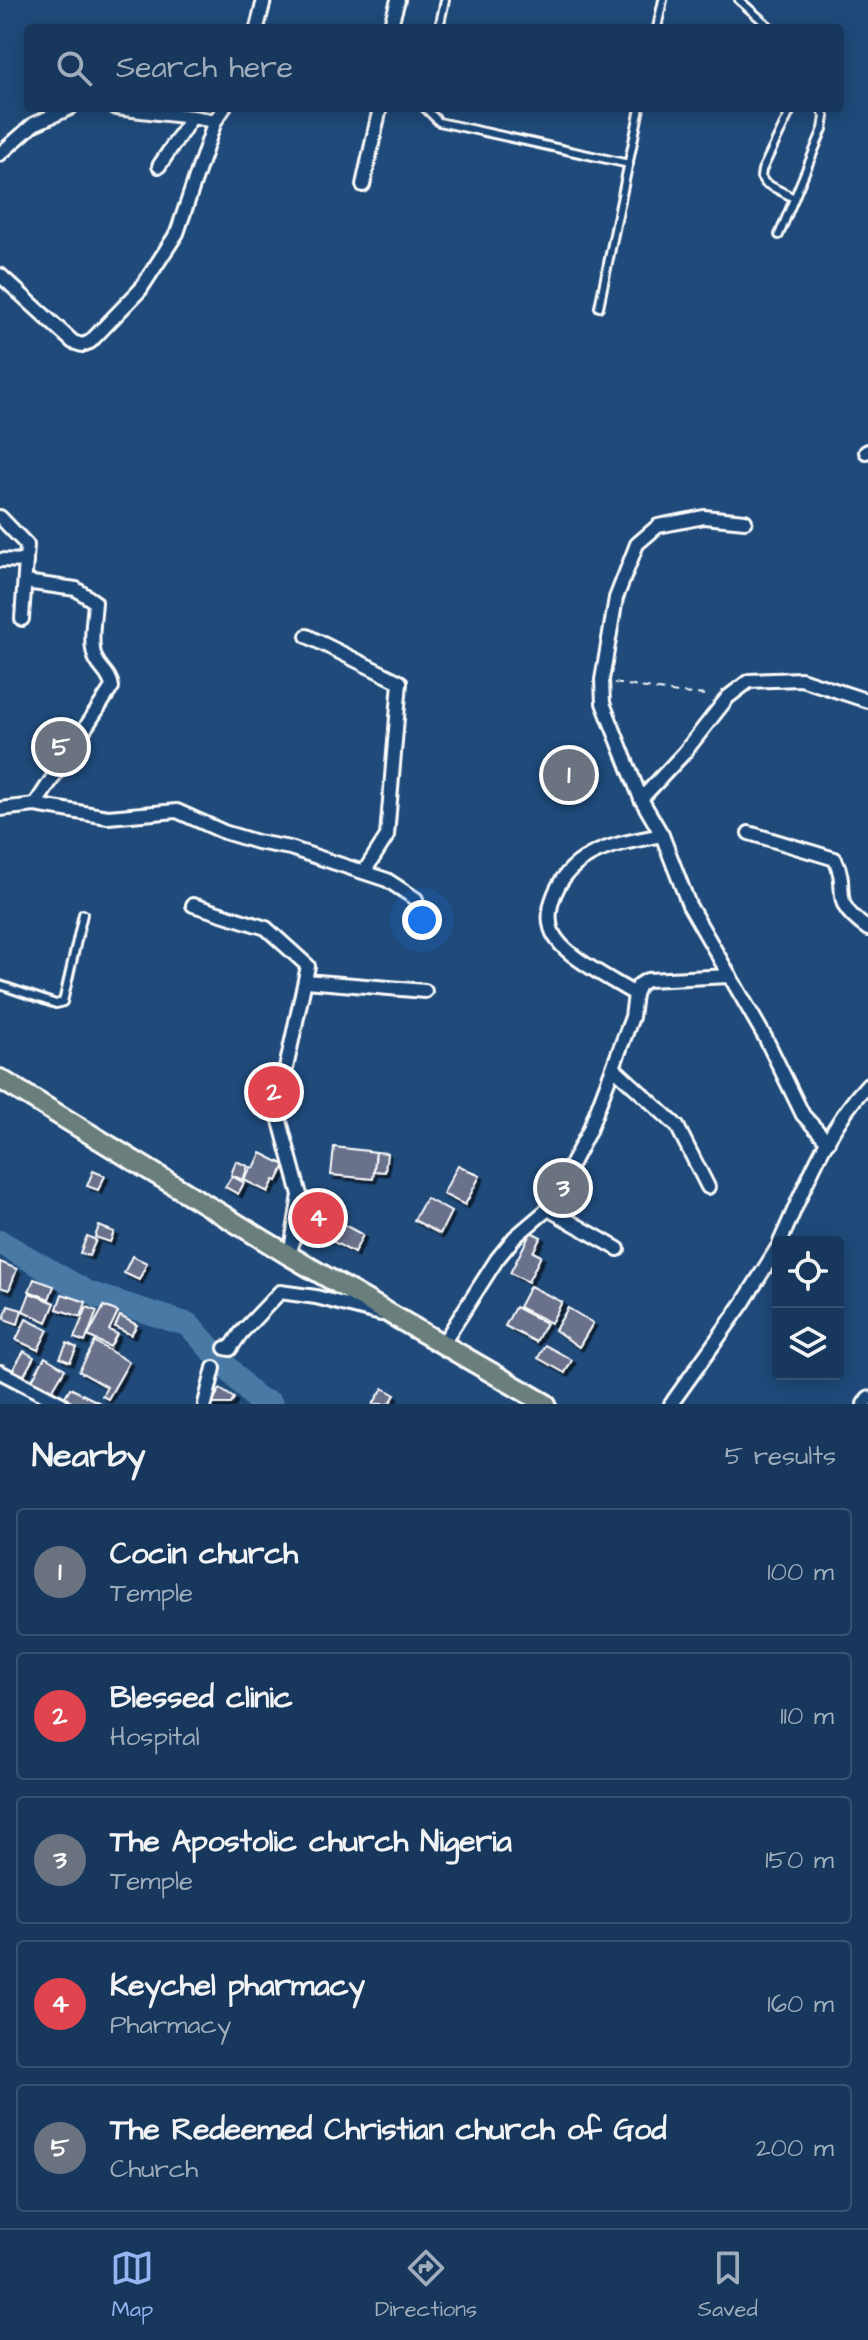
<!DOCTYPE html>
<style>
:root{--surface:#17385c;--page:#203f62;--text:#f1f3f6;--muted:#9eacbb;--line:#365272;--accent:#95b2f1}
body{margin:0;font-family:"Architects Daughter",sans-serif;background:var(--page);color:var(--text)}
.controls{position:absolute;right:24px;bottom:24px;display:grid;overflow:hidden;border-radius:8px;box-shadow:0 4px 20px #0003}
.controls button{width:72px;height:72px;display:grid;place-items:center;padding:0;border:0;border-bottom:2px solid var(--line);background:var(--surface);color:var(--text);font:40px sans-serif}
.you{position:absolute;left:422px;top:920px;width:28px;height:28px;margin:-20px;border:6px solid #fff;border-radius:50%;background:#1a73e8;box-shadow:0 0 0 12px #1a73e833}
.badge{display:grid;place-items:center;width:52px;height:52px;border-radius:50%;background:var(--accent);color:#fff;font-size:26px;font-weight:700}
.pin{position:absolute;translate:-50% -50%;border:4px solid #fff;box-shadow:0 2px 8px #0006}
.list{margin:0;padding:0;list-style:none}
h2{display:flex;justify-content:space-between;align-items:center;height:104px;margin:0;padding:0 32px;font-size:34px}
h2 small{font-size:26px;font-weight:400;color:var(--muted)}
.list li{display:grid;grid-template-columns:52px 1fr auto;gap:24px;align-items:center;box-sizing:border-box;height:128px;margin:0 16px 16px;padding:0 16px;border:2px solid var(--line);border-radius:8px}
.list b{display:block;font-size:30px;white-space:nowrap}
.list p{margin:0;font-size:26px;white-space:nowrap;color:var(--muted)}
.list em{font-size:26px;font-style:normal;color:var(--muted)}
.icon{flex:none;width:44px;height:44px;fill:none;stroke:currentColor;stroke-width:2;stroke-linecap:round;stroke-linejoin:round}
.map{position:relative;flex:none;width:868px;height:1404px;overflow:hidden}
.search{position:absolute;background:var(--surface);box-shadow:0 4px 20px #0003;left:24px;right:24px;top:24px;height:88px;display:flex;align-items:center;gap:20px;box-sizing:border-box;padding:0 28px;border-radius:8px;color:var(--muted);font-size:30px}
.sheet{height:824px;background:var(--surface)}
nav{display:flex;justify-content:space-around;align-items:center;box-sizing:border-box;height:112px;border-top:2px solid var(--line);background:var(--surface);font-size:22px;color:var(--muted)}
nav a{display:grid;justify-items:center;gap:4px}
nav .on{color:var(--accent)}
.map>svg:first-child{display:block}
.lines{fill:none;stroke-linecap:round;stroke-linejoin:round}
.river{stroke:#4879a5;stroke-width:24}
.building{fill:#69718b;stroke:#fff;stroke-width:2;filter:url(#shadow)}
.lane-casing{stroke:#fff;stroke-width:12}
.street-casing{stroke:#fff;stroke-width:18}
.primary-casing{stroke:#fff;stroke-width:24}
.path{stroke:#fff;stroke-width:2;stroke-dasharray:8 6;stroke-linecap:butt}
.lane{stroke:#1f4a7a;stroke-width:6}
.street{stroke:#1f4a7a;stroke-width:12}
.primary{stroke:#6b7f7c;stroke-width:18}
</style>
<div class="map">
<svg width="868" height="1404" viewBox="0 0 868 1404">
<defs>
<filter id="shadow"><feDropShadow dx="3.5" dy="3.5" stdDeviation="0" flood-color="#0009"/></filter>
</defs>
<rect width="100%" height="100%" fill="#1f4a7a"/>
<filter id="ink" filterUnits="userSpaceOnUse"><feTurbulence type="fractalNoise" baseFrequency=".0125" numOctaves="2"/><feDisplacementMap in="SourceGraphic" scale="16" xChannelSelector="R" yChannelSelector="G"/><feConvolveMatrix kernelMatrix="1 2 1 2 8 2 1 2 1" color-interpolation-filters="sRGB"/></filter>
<g filter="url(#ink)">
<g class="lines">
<!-- river -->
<path class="river" d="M0,1242L88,1293L189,1325L255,1398L271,1404"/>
</g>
<!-- building -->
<g class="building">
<path d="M334,1147L376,1152L373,1179L331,1175Z"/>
<path d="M376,1152L387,1153L385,1172L374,1171Z"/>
<path d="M261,1153L285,1165L277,1181L274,1180L268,1192L244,1180L251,1167L254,1168Z"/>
<path d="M236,1161L248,1166L243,1180L231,1175Z"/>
<path d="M458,1165L480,1176L465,1205L443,1194Z"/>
<path d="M93,1171L105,1176L98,1190L87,1186Z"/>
<path d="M232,1176L244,1183L238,1194L225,1187Z"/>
<path d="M316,1193L331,1202L324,1214L363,1235L354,1253L300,1223Z"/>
<path d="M426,1198L451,1212L440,1234L414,1220Z"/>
<path d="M99,1226L114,1232L110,1242L95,1237Z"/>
<path d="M531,1232L541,1237L533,1252L541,1256L528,1282L510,1273Z"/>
<path d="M87,1236L96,1240L89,1256L80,1253Z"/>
<path d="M132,1256L147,1263L139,1280L124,1273Z"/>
<path d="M0,1262L17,1269L9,1290L0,1287Z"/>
<path d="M34,1279L54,1286L49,1299L29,1291Z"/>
<path d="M530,1286L562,1302L551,1323L519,1307Z"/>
<path d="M30,1293L55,1303L47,1322L23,1311Z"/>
<path d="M62,1294L86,1302L81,1317L57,1309Z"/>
<path d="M8,1306L22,1310L18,1324L4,1319Z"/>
<path d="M104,1306L118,1312L109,1330L117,1334L110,1347L88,1336Z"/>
<path d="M87,1307L97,1311L85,1342L74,1338Z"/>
<path d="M515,1307L546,1323L536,1342L505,1326Z"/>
<path d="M568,1308L593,1323L579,1347L555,1330Z"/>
<path d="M120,1316L137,1325L131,1335L115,1327Z"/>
<path d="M26,1319L48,1330L38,1350L16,1340Z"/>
<path d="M95,1342L129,1362L108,1399L102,1396L107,1387L79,1371Z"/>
<path d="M67,1343L77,1348L70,1362L60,1358Z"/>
<path d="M545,1345L572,1360L565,1373L538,1358Z"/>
<path d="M24,1351L34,1357L23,1377L12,1371Z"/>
<path d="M45,1357L65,1369L52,1391L32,1380Z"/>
<path d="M70,1388L102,1404H75L64,1398Z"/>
<path d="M383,1388L395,1395L389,1404H373Z"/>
<path d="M220,1389L234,1398L231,1404H211Z"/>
</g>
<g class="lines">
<defs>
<g id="lane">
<path d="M739,0L771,28"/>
<path d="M439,28L445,0"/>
<path d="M657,28L663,0"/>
<path d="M425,108L439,122L629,164"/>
<path d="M792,108L762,170L761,177L765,183L794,198"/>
<path d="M779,235L823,129L825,117L821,108"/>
<path d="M599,307L640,108"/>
<path d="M0,985L56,1004L63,1002L83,914"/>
</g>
<g id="street">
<path d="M257,28L264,0"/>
<path d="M390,28L398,0"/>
<path d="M116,108L192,117"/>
<path d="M0,154L34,124L70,108"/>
<path d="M159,166L192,117L215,121L224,108"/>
<path d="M363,185L380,108"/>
<path d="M0,275L73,342L82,345L90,342L140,290L177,233L215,121"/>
<path d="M866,452L868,451"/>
<path d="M0,517L27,545L22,619"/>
<path d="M745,521L704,517L658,526L637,544L616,598L602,680L603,703L641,799L662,835L689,905L766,1039L803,1115L828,1142"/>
<path d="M0,560L26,561"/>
<path d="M25,582L76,589L95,602C94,618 90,639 94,654C97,668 110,672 112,687L35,805"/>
<path d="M307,636L400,682L387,836L364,872"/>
<path d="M641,799L684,753L728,697L749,681L801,679L868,701"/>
<path d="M0,809L35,805L108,817L177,811L224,832L257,842L290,848L387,880L416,899"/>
<path d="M749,833L835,859C851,893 826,899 868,929"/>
<path d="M193,905L266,928L308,966L277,1110L300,1195L290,1256"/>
<path d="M306,981L425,991"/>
<path d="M635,994C615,982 571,959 558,941C548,929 548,915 552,901C568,850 617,844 662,835"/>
<path d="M614,1068L677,1126L708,1187"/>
<path d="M548,1209L618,1249"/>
<path d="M780,1242C804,1189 827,1127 868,1084"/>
<path d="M442,1345L497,1259L515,1237L548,1209L589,1131L632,1017L635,994L639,985L647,980L730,976"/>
<path d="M225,1348L230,1349L241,1333L280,1292L316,1297L381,1314"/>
<path d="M0,1372L62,1404"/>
<path d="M205,1404L214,1368"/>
<path d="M671,1404L743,1303L778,1247"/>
<path d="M864,1404L868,1398"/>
</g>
<path id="primary" d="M0,1079L290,1256L546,1404"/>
</defs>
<!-- lane casing -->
<use href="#lane" class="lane-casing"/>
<!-- street casing -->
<use href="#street" class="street-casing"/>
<!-- primary casing -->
<use href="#primary" class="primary-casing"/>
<!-- path -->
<path class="path" d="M614,683L678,693L711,695"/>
<!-- lane -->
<use href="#lane" class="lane"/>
<!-- street -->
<use href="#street" class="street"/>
<!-- primary -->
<use href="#primary" class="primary"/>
</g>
</g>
</svg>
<div class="controls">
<button><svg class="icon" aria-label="locate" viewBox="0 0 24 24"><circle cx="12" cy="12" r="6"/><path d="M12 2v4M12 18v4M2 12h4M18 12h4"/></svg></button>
<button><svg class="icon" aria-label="layers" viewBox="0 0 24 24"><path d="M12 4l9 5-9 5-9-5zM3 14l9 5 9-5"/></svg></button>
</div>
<div class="you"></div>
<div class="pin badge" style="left:569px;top:775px;background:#6b7280">1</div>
<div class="pin badge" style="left:274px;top:1092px;background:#e0444e">2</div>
<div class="pin badge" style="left:563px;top:1188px;background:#6b7280">3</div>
<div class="pin badge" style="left:318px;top:1218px;background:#e0444e">4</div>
<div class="pin badge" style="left:61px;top:747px;background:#6b7280">5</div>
<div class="search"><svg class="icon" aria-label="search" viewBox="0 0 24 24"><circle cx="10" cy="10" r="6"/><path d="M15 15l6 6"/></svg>Search here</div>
</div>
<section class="sheet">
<h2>Nearby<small>5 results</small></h2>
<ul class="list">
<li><span class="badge" style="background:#6b7280">1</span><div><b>Cocin church</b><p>Temple</p></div><em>100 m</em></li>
<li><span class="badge" style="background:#e0444e">2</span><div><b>Blessed clinic</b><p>Hospital</p></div><em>110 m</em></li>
<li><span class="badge" style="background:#6b7280">3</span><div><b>The Apostolic church Nigeria</b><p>Temple</p></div><em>150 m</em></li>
<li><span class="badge" style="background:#e0444e">4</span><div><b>Keychel pharmacy</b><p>Pharmacy</p></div><em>160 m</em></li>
<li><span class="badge" style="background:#6b7280">5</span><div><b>The Redeemed Christian church of God</b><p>Church</p></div><em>200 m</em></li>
</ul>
</section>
<nav>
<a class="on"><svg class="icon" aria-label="map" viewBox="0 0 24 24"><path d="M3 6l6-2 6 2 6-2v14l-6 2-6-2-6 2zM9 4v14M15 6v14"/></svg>Map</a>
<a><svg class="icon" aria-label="directions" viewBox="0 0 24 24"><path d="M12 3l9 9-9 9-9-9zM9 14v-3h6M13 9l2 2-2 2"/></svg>Directions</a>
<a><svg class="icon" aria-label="saved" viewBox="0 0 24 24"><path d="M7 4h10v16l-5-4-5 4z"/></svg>Saved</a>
</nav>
